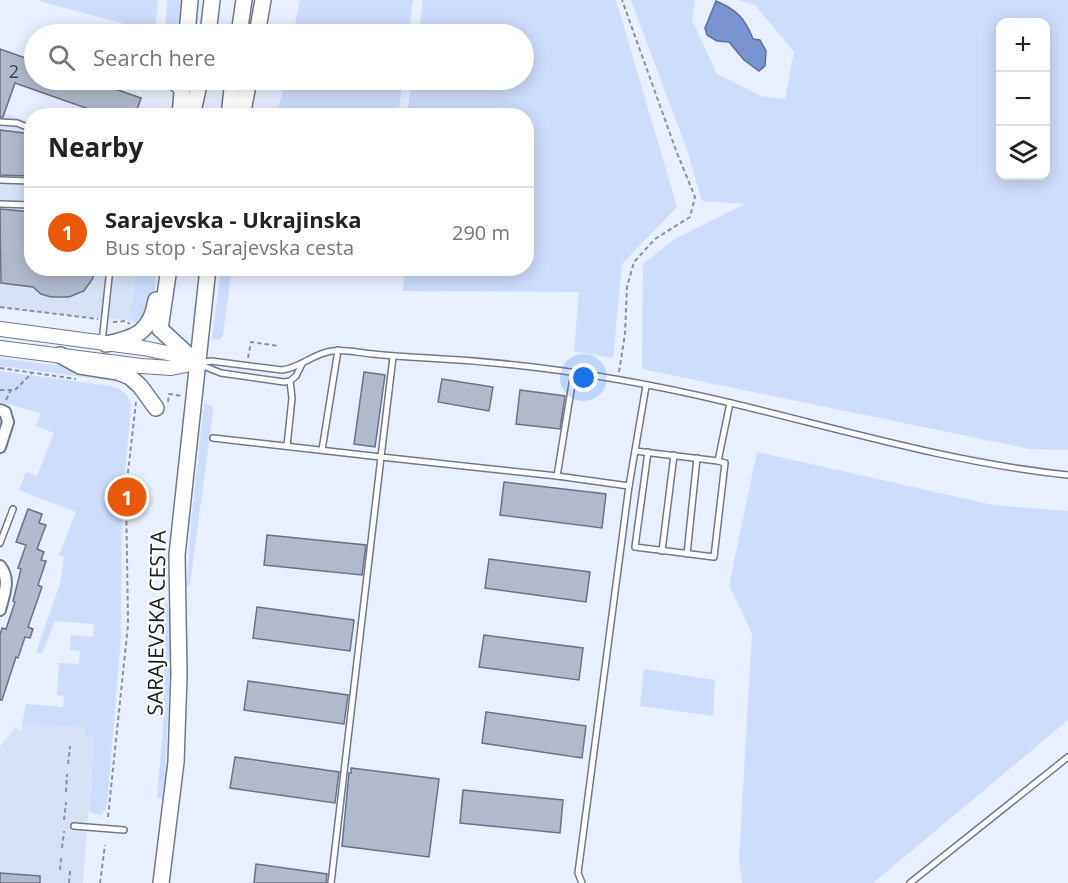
<!DOCTYPE html>
<meta charset="utf-8">
<style>
:root{--surface:#fff;--page:#f6f6f6;--text:#222;--muted:#767676;--line:#e0e0e0;--accent:#ea580c}
body{margin:0;font-family:"Open Sans",sans-serif;background:var(--page);color:var(--text)}
.controls{position:absolute;right:18px;top:18px;display:grid;overflow:hidden;border-radius:12px;box-shadow:0 3px 15px #0003}
.controls button{width:54px;height:54px;display:grid;place-items:center;padding:0;border:0;border-bottom:2px solid var(--line);background:var(--surface);color:var(--text);font:30px sans-serif}
.you{position:absolute;left:584px;top:378px;width:21px;height:21px;margin:-15px;border:4px solid #fff;border-radius:50%;background:#1a73e8;box-shadow:0 0 0 9px #1a73e833}
.badge{display:grid;place-items:center;width:39px;height:39px;border-radius:50%;background:var(--accent);color:#fff;font-size:20px;font-weight:700}
.pin{position:absolute;translate:-50% -50%;border:3px solid #fff;box-shadow:0 2px 6px #0006}
.list{margin:0;padding:0;list-style:none}
h2{display:flex;justify-content:space-between;align-items:center;height:78px;margin:0;padding:0 24px;font-size:26px}
h2 small{font-size:20px;font-weight:400;color:var(--muted)}
.list li{display:grid;grid-template-columns:39px 1fr auto;gap:18px;align-items:center;box-sizing:border-box;height:90px;padding:0 24px;border-top:2px solid var(--line)}
.list b{display:block;font-size:22px;white-space:nowrap}
.list p{margin:0;font-size:20px;white-space:nowrap;color:var(--muted)}
.list em{font-size:20px;font-style:normal;color:var(--muted)}
.icon{flex:none;width:33px;height:33px;fill:none;stroke:currentColor;stroke-width:2;stroke-linecap:round;stroke-linejoin:round}
.map{position:relative;flex:none;width:1068px;height:883px;overflow:hidden}
.search{position:absolute;background:var(--surface);box-shadow:0 3px 15px #0003;left:24px;top:24px;width:510px;height:66px;display:flex;align-items:center;gap:15px;box-sizing:border-box;padding:0 21px;border-radius:33px;color:var(--muted);font-size:22px}
.panel{position:absolute;background:var(--surface);box-shadow:0 3px 15px #0003;left:24px;top:108px;width:510px;height:168px;border-radius:24px}
.map>svg:first-child{display:block}
.built{fill:#d8e2f7}
.green{fill:#ceddfc;fill-rule:evenodd}
.water{fill:#7994d1;stroke:#5c709c;stroke-width:1.5}
.building{fill:#b1bacc;stroke:#6b7283;stroke-width:1.5}
.lines{fill:none;stroke-linecap:round;stroke-linejoin:round}
.service-casing{stroke:#717989;stroke-width:8}
.minor-casing{stroke:#717989;stroke-width:14}
.tertiary-casing{stroke:#717989;stroke-width:16}
.secondary-casing{stroke:#717989;stroke-width:18}
.path{stroke:#8d929d;stroke-width:2;stroke-dasharray:4.5 3;stroke-linecap:butt}
.service{stroke:#fff;stroke-width:5}
.minor{stroke:#fff;stroke-width:10}
.tertiary{stroke:#fff;stroke-width:14}
.secondary{stroke:#fff;stroke-width:15}
.labels{text-anchor:middle;stroke-width:4.5;stroke-linejoin:round;paint-order:stroke}
.number-label{font-size:18px;fill:#3e434c}
.street-label{font-size:21px;fill:#181b22;stroke:#fff}
</style>
<div class="map">
<svg width="1068" height="883" viewBox="0 0 1068 883">
<rect width="100%" height="100%" fill="#e8effe"/>
<!-- built -->
<g class="built">
<path d="M0,112L31,122L32,268L141,269L136,321L0,309Z"/>
<path d="M22,724L84,728L83,736L94,737L83,883H0V747L15,727L22,731Z"/>
</g>
<!-- green -->
<g class="green">
<path d="M39,0H158L155,32L39,1Z"/>
<path d="M167,0H184L181,13L179,34H165Z"/>
<path d="M300,0H413L408,34H293Z"/>
<path d="M423,0H616L677,207L622,264L613,358L574,351L579,292L403,291L405,269L526,268V116H408L407,114L412,80H524V34H419Z"/>
<path d="M631,0H695L692,20L717,74L761,96L785,99L794,52L755,5L739,0H1068V450L1030,449L642,369L643,264L675,239L745,204L702,201L687,150ZM1000,22H1046V176H1000Z"/>
<path d="M285,80H403L399,109L354,116L277,115Z"/>
<path d="M137,269H157L153,304L140,327L132,320L130,315Z"/>
<path d="M224,273L231,275L223,335L219,340L212,339L220,277Z"/>
<path d="M0,358L106,372L118,378L114,381L0,366Z"/>
<path d="M0,371L111,386C122,389 128,393 131,405L122,504L121,637L107,805L105,810L100,815L89,812L94,738L84,737V728L22,724L26,704L63,707L64,696L57,695L59,663L79,664L80,651L70,650L71,635L93,637L94,624L55,621L42,654L36,652L60,584L64,557L59,555L76,512L19,490L26,472L37,476L54,433L36,426L40,413L0,402Z"/>
<path d="M204,404L212,406L213,412L190,584L187,587L191,523Z"/>
<path d="M757,452L993,505L1068,511V720L873,883H742L739,858L752,633L729,586Z"/>
<path d="M166,591L171,634L170,668L164,799L157,798L163,729Z"/>
<path d="M644,669L715,680L713,716L640,706Z"/>
</g>
<!-- water -->
<path class="water" d="M716,1C737,10 745,18 753,39L760,40L766,51L765,66L759,71L744,60L729,42L717,41L707,35L705,28Z"/>
<!-- building -->
<g class="building">
<path d="M0,49L34,61V80H89L141,98L135,116H99L100,113L15,83L3,117H0Z"/>
<path d="M0,130L32,134L30,176L0,175Z"/>
<path d="M0,209L32,212V268H95L93,278L84,291L69,297H51L41,294L33,287L1,283Z"/>
<path d="M364,372L385,375L375,447L354,444Z"/>
<path d="M442,379L493,387L489,411L438,402Z"/>
<path d="M520,390L565,396L560,429L516,424Z"/>
<path d="M504,482L606,494L602,528L500,515Z"/>
<path d="M28,509L42,514L39,523L46,525L37,549L44,552L41,560L46,561L38,585L42,587L28,627L33,629L30,638L25,637L18,658L16,657L2,700H0V635L2,628L6,629L15,602L13,601L21,569L18,568L26,545L16,542Z"/>
<path d="M267,535L366,545L362,575L264,565Z"/>
<path d="M489,559L590,572L586,602L485,588Z"/>
<path d="M257,607L354,620L350,651L253,638Z"/>
<path d="M484,635L583,648L579,680L479,667Z"/>
<path d="M248,681L348,695L344,724L244,710Z"/>
<path d="M486,712L586,726L582,758L482,743Z"/>
<path d="M235,757L339,772L335,803L230,788Z"/>
<path d="M351,768L439,779L429,857L342,846L349,773H351Z"/>
<path d="M463,790L563,800L560,833L460,823Z"/>
<path d="M256,864L327,874L326,883H254Z"/>
<path d="M0,873L40,876V883H0Z"/>
</g>
<g class="lines">
<defs>
<g id="service">
<path d="M167,82L179,93"/>
<path d="M0,122L17,123L32,129"/>
<path d="M0,180L32,181"/>
<path d="M0,204L32,205"/>
<path d="M102,342L110,268"/>
<path d="M393,357L381,457L557,476L629,486"/>
<path d="M198,363L211,361L282,370C300,368 314,353 332,351C345,349 360,353 373,354C391,356 409,357 427,358C529,363 632,379 731,403C843,430 953,463 1068,475"/>
<path d="M201,365L221,373L284,382L290,381L296,376L302,364"/>
<path d="M213,438L381,457L331,883"/>
<path d="M287,446L292,398L290,381"/>
<path d="M322,450L338,350"/>
<path d="M635,451L718,461L730,403"/>
<path d="M648,452L635,547L714,557L725,463L718,461"/>
<path d="M557,476L574,372"/>
<path d="M0,543L13,509"/>
<path d="M662,551L674,455"/>
<path d="M687,554L697,458"/>
<path d="M74,826L124,830"/>
<path d="M582,883L578,873L629,486L646,386"/>
<path d="M910,883L1068,757"/>
</g>
<g id="minor">
<path d="M0,410L5,412L8,422L0,447"/>
<path d="M0,566C11,579 4,594 0,610"/>
</g>
<g id="tertiary">
<path d="M0,329L143,348L172,354L195,363"/>
<path d="M0,348L141,366L171,368L197,363"/>
</g>
<g id="secondary">
<path d="M187,34L190,0"/>
<path d="M208,34L212,0"/>
<path d="M239,34L244,0"/>
<path d="M257,34L263,0"/>
<path d="M180,116L183,80"/>
<path d="M192,116L200,80"/>
<path d="M229,116L233,80"/>
<path d="M242,116L249,80"/>
<path d="M169,268L160,329L197,363"/>
<path d="M106,344C136,338 151,332 156,300"/>
<path d="M60,355L80,366L118,372L130,377L140,386L156,408"/>
<path d="M161,883L176,762L179,675L177,555L208,268"/>
</g>
</defs>
<!-- service casing -->
<use href="#service" class="service-casing"/>
<!-- minor casing -->
<use href="#minor" class="minor-casing"/>
<!-- tertiary casing -->
<use href="#tertiary" class="tertiary-casing"/>
<!-- secondary casing -->
<use href="#secondary" class="secondary-casing"/>
<!-- path -->
<g class="path">
<path d="M0,307L98,319"/>
<path d="M113,322L126,321L130,324"/>
<path d="M248,358L251,342L279,346"/>
<path d="M0,368L76,379"/>
<path d="M619,372L625,334L627,287L634,262L655,239L690,217L695,197L677,153L622,0"/>
<path d="M0,390H15L32,373"/>
<path d="M6,400L11,390"/>
<path d="M168,402L169,394L182,396"/>
<path d="M68,764L70,746"/>
<path d="M66,792L67,774"/>
<path d="M108,817L128,625L126,490L136,402"/>
<path d="M64,820L66,802"/>
<path d="M62,848L64,831"/>
<path d="M60,870L61,858"/>
<path d="M69,883L70,871"/>
<path d="M100,883L105,845"/>
</g>
<!-- service -->
<use href="#service" class="service"/>
<!-- minor -->
<use href="#minor" class="minor"/>
<!-- tertiary -->
<use href="#tertiary" class="tertiary"/>
<!-- secondary -->
<use href="#secondary" class="secondary"/>
</g>
<g class="labels">
<!-- number labels -->
<g class="number-label">
<text x="14" y="78">2</text>
</g>
<!-- street labels -->
<g class="street-label">
<text transform="translate(157 623) rotate(-89)" y="7">SARAJEVSKA CESTA</text>
</g>
</g>
</svg>
<div class="controls">
<button>+</button>
<button>−</button>
<button><svg class="icon" aria-label="layers" viewBox="0 0 24 24"><path d="M12 4l9 5-9 5-9-5zM3 14l9 5 9-5"/></svg></button>
</div>
<div class="you"></div>
<div class="pin badge" style="left:127px;top:497px">1</div>
<div class="search"><svg class="icon" aria-label="search" viewBox="0 0 24 24"><circle cx="10" cy="10" r="6"/><path d="M15 15l6 6"/></svg>Search here</div>
<section class="panel">
<h2>Nearby<small></small></h2>
<ul class="list">
<li><span class="badge">1</span><div><b>Sarajevska - Ukrajinska</b><p>Bus stop · Sarajevska cesta</p></div><em>290 m</em></li>
</ul>
</section>
</div>
